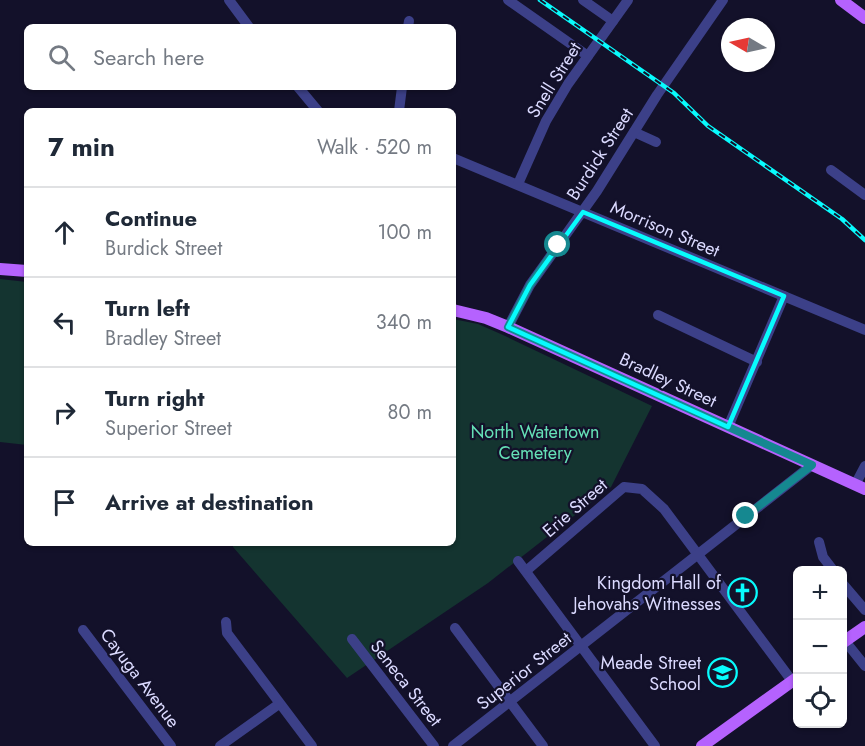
<!DOCTYPE html>
<meta charset="utf-8">
<style>
:root{--surface:#fff;--page:#f6f6f7;--text:#1f2937;--muted:#747a83;--line:#e0e1e3}
body{margin:0;font-family:Jost,sans-serif;background:var(--page);color:var(--text)}
.controls{position:absolute;right:18px;bottom:18px;display:grid;overflow:hidden;border-radius:9px;box-shadow:0 2px 4px #0004}
.controls button{width:54px;height:54px;display:grid;place-items:center;padding:0;border:0;border-bottom:2px solid var(--line);background:var(--surface);color:var(--text);font:30px sans-serif}
.compass{position:absolute;left:721px;top:18px;width:54px;height:54px;border-radius:50%;background:var(--surface);box-shadow:0 2px 4px #0004;rotate:279deg}
.stop{position:absolute;width:18px;height:18px;margin:-14px;border:4px solid #158890;border-radius:50%;background:#fff}
.stop.end{background:#158890;border-color:#fff;box-shadow:0 2px 6px #0008}
.list{margin:0;padding:0;list-style:none}
h2{display:flex;justify-content:space-between;align-items:center;height:78px;margin:0;padding:0 24px;font-size:26px}
h2 small{font-size:20px;font-weight:400;color:var(--muted)}
.list li{display:grid;grid-template-columns:39px 1fr auto;gap:18px;align-items:center;box-sizing:border-box;height:90px;padding:0 24px;border-top:2px solid var(--line)}
.list b{display:block;font-size:22px;white-space:nowrap}
.list p{margin:0;font-size:20px;white-space:nowrap;color:var(--muted)}
.list em{font-size:20px;font-style:normal;color:var(--muted)}
.icon{flex:none;width:33px;height:33px;fill:none;stroke:currentColor;stroke-width:2;stroke-linecap:round;stroke-linejoin:round}
.map{position:relative;flex:none;width:865px;height:746px;overflow:hidden}
.search{position:absolute;background:var(--surface);box-shadow:0 2px 4px #0004;left:24px;top:24px;width:432px;height:66px;display:flex;align-items:center;gap:15px;box-sizing:border-box;padding:0 21px;border-radius:9px;color:var(--muted);font-size:22px}
.panel{position:absolute;background:var(--surface);box-shadow:0 2px 4px #0004;left:24px;top:108px;width:432px;height:438px;border-radius:9px}
.map>svg:first-child{display:block}
.green{fill:#143430}
.lines{fill:none;stroke-linecap:round;stroke-linejoin:round}
.minor{stroke:#3c4088;stroke-width:10}
.major{stroke:#b562fe;stroke-width:12}
.rail-casing{stroke:#08fbfd;stroke-width:4.5}
.rail{stroke:#13112a;stroke-width:2;stroke-dasharray:7;stroke-linecap:butt}
.route{stroke:#158890;stroke-width:8}
.marked{fill:none;stroke:#08fbfd;stroke-width:4.5;stroke-linejoin:round}
.labels{text-anchor:middle;stroke-width:4.5;stroke-linejoin:round;paint-order:stroke}
.street-label{font-size:18px;fill:#dbdaff;stroke:#13112a}
.park-label{font-size:18px;fill:#65e0b6;stroke:#13112a}
.poi-label{font-size:18px;fill:#dbdaff;stroke:#13112a;text-anchor:end}
</style>
<div class="map">
<svg width="865" height="746" viewBox="0 0 865 746">
<rect width="100%" height="100%" fill="#13112a"/>
<!-- green -->
<g class="green">
<path d="M0,279L27,282V445L0,442Z"/>
<path d="M453,319L478,324L503,335L652,406L611,487L488,583L347,678L233,547V543H453Z"/>
</g>
<g class="lines">
<!-- minor -->
<g class="minor">
<path d="M229,0L249,27"/>
<path d="M508,0L588,56"/>
<path d="M583,0L613,21"/>
<path d="M408,27L409,21"/>
<path d="M298,87L318,111"/>
<path d="M399,111L402,87"/>
<path d="M634,132L656,142"/>
<path d="M453,158L865,330"/>
<path d="M831,170L865,195"/>
<path d="M518,184L546,121L568,84L628,0"/>
<path d="M658,315L757,362"/>
<path d="M508,327L530,285L597,191L657,95L723,0"/>
<path d="M728,427L784,296"/>
<path d="M855,485L865,466"/>
<path d="M819,542L823,557L833,570"/>
<path d="M518,561L655,746"/>
<path d="M526,571L618,492L624,487L642,489L664,509L792,681"/>
<path d="M842,583L865,610"/>
<path d="M226,622L227,633L312,746"/>
<path d="M455,628L543,746"/>
<path d="M83,630L171,746"/>
<path d="M352,639L434,746"/>
<path d="M845,641L865,666"/>
<path d="M220,746L279,704"/>
<path d="M453,746L812,465"/>
</g>
<!-- major -->
<g class="major">
<path d="M841,0L865,18"/>
<path d="M0,269L27,271"/>
<path d="M453,310L486,318L508,327L865,489"/>
<path d="M842,643L865,627"/>
<path d="M702,746L798,677"/>
</g>
<defs>
<path id="rail" d="M540,0L674,93L708,126L842,219L865,240"/>
</defs>
<!-- rail casing -->
<use href="#rail" class="rail-casing"/>
<!-- rail -->
<use href="#rail" class="rail"/>
</g>
<g class="lines">
<!-- route -->
<path class="route" d="M558,245L530,285L508,327L812,465L746,516"/>
</g>
<!-- marked area -->
<path class="marked" d="M583,212L784,296L728,427L508,327L530,285Z"/>
<!-- icons -->
<defs>
<symbol id="church-ring" viewBox="-11 -11 22 22"><circle r="9.5" fill="#13112a" stroke="#08fbfd" stroke-width="1.5"/><path d="M-1.2-6h2.4v3.5h3.3v2.4h-3.3V6h-2.4V-.1h-3.3v-2.4h3.3Z" fill="#08fbfd"/></symbol>
<symbol id="school-ring" viewBox="-11 -11 22 22"><circle r="9.5" fill="#13112a" stroke="#08fbfd" stroke-width="1.5"/><path d="M0-5L7-2L0 1L-7-2ZM-4 1L0 2.5L4 1V4Q0 6-4 4Z" fill="#08fbfd"/></symbol>
</defs>
<g fill-rule="evenodd">
<use href="#church-ring" x="726" y="576" width="33" height="33"/>
<use href="#school-ring" x="706" y="656" width="33" height="33"/>
</g>
<g class="labels">
<!-- street labels -->
<g class="street-label">
<text transform="translate(554 80) rotate(-58)" y="6">Snell Street</text>
<text transform="translate(600 154) rotate(-57)" y="6">Burdick Street</text>
<text transform="translate(665 229) rotate(23)" y="6">Morrison Street</text>
<text transform="translate(668 380) rotate(25)" y="6">Bradley Street</text>
<text transform="translate(575 508) rotate(-41)" y="6">Erie Street</text>
<text transform="translate(524 671) rotate(-38)" y="6">Superior Street</text>
<text transform="translate(140 678) rotate(53)" y="6">Cayuga Avenue</text>
<text transform="translate(406 683) rotate(52)" y="6">Seneca Street</text>
</g>
<!-- park labels -->
<g class="park-label">
<text x="535" y="438">North Watertown<tspan x="535" dy="21">Cemetery</tspan></text>
</g>
<!-- poi labels -->
<g class="poi-label">
<text x="721" y="589">Kingdom Hall of<tspan x="721" dy="21">Jehovahs Witnesses</tspan></text>
<text x="701" y="669">Meade Street<tspan x="701" dy="21">School</tspan></text>
</g>
</g>
</svg>
<div class="controls">
<button>+</button>
<button>−</button>
<button><svg class="icon" aria-label="locate" viewBox="0 0 24 24"><circle cx="12" cy="12" r="6"/><path d="M12 2v4M12 18v4M2 12h4M18 12h4"/></svg></button>
</div>
<svg class="compass" viewBox="-18 -18 36 36"><path d="M0-13l5 13h-10z" fill="#e53935"/><path d="M0 13l5-13h-10z" fill="#747a83"/></svg>
<div class="stop" style="left:558px;top:245px"></div>
<div class="stop end" style="left:746px;top:516px"></div>
<div class="search"><svg class="icon" aria-label="search" viewBox="0 0 24 24"><circle cx="10" cy="10" r="6"/><path d="M15 15l6 6"/></svg>Search here</div>
<section class="panel">
<h2>7 min<small>Walk · 520 m</small></h2>
<ul class="list">
<li><svg class="icon" aria-label="ahead" viewBox="0 0 24 24"><path d="M12 20V5M6 11l6-6 6 6"/></svg><div><b>Continue</b><p>Burdick Street</p></div><em>100 m</em></li>
<li><svg class="icon" aria-label="left" viewBox="0 0 24 24"><path d="M17 20v-9H6M10 6l-5 5 5 5"/></svg><div><b>Turn left</b><p>Bradley Street</p></div><em>340 m</em></li>
<li><svg class="icon" aria-label="right" viewBox="0 0 24 24"><path d="M7 20v-9h11M14 6l5 5-5 5"/></svg><div><b>Turn right</b><p>Superior Street</p></div><em>80 m</em></li>
<li><svg class="icon" aria-label="arrive" viewBox="0 0 24 24"><path d="M6 21V4h12l-3 4 3 4H6"/></svg><div><b>Arrive at destination</b></div></li>
</ul>
</section>
</div>
